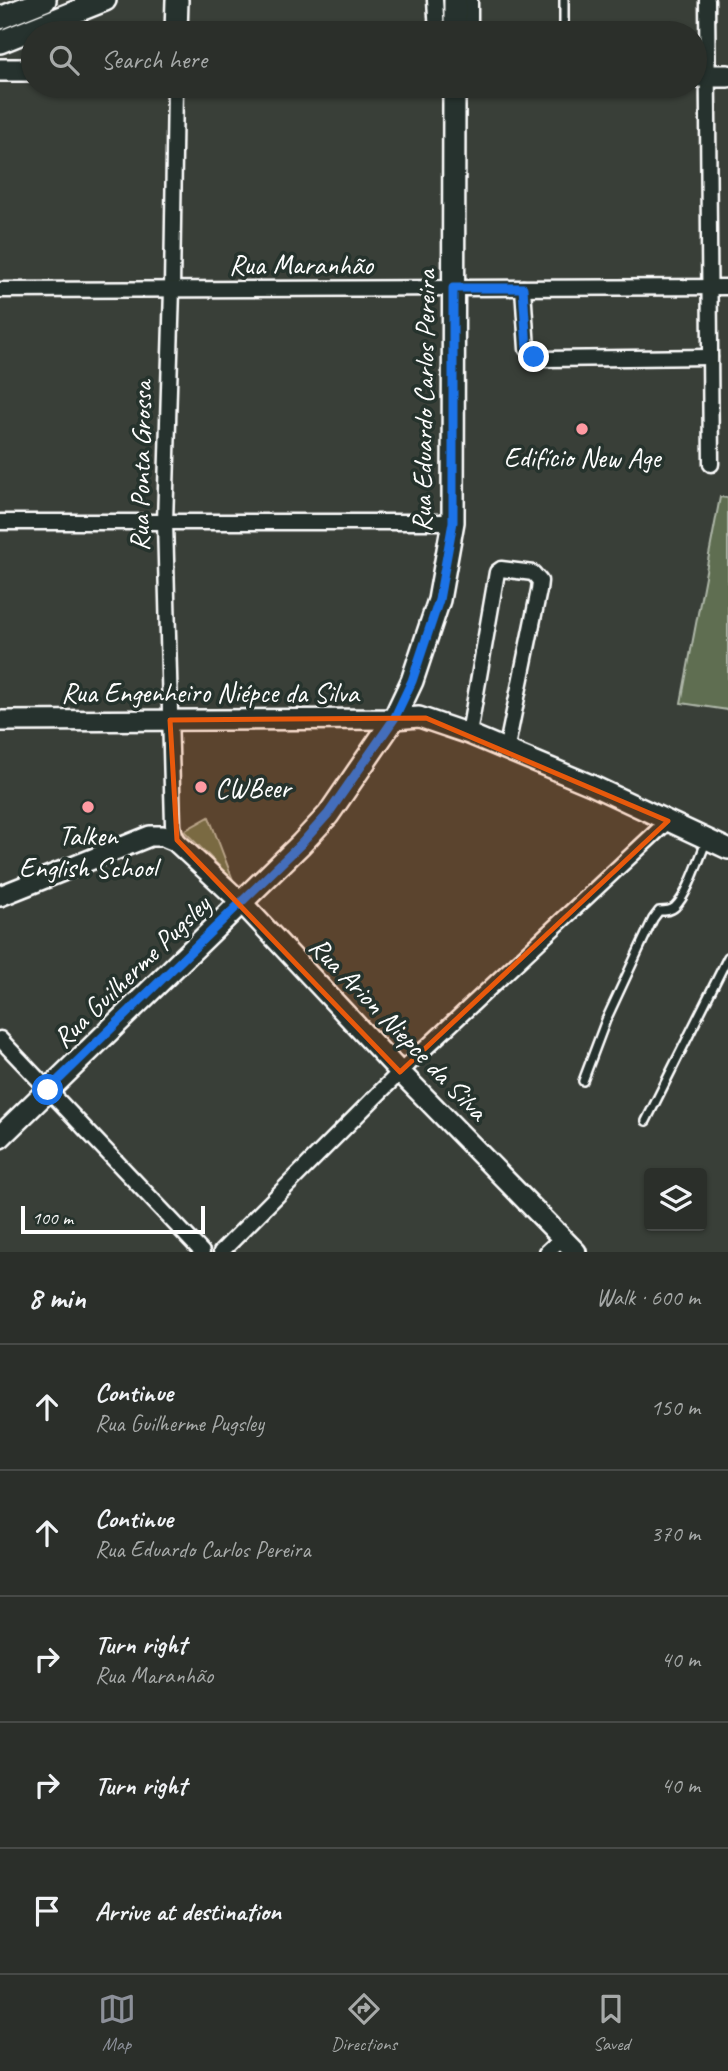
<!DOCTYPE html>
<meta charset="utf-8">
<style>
:root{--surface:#2b2f2a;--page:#373b36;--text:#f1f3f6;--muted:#a6a9a8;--line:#474a47;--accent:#8c9099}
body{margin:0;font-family:Caveat,sans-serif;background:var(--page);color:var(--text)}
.controls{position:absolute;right:21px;bottom:21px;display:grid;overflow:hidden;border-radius:7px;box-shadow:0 2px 5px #0004}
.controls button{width:63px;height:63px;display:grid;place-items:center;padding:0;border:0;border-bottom:2px solid var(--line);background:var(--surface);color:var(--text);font:35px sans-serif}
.scale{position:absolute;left:21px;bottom:18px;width:184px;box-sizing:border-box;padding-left:7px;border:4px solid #fff;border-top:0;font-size:19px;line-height:24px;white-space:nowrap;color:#fff;-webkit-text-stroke:5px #26332d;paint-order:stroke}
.stop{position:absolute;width:21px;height:21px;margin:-16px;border:5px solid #1a73e8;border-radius:50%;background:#fff}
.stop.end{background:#1a73e8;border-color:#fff;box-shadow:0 2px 7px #0008}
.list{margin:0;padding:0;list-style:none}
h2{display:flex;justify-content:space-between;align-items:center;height:91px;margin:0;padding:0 28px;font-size:30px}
h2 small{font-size:23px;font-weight:400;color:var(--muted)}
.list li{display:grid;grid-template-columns:46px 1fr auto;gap:21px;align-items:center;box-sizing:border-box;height:126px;padding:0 28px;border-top:2px solid var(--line)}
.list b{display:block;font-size:26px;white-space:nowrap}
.list p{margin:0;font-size:23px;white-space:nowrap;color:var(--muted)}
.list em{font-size:23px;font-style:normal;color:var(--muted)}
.icon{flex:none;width:38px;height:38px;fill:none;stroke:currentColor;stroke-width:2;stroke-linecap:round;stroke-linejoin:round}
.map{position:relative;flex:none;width:728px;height:1252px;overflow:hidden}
.search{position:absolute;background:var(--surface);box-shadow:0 2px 5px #0004;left:21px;right:21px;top:21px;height:77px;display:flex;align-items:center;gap:18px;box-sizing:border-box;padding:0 24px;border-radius:38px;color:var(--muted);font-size:26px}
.sheet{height:721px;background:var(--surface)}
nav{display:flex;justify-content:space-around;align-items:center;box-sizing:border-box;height:98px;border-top:2px solid var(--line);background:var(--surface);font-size:19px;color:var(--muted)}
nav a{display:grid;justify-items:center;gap:4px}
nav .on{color:var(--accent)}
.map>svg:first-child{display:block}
.green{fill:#5e6e51;stroke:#aeb6a8;stroke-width:2}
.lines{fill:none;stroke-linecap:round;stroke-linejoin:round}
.lane-casing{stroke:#fff;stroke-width:12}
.street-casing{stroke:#fff;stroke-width:19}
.secondary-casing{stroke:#fff;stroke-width:24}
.primary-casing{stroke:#fff;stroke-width:26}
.lane{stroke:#26332d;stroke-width:7}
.street{stroke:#26332d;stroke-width:14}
.secondary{stroke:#26332d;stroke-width:19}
.primary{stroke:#26332d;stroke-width:21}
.route{stroke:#1a73e8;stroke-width:9}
.marked{fill:#e8590c;fill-opacity:0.2;stroke:#e8590c;stroke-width:5;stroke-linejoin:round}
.poi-dot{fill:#ff9aa2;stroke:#26332d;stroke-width:2.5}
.labels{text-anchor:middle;stroke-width:7;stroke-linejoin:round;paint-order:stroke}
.street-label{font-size:28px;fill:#fff;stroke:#26332d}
.poi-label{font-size:28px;fill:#fff;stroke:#26332d}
</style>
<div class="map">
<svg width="728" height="1252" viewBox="0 0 728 1252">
<rect width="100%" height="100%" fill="#393f38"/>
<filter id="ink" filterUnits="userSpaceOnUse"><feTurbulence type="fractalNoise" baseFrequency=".0143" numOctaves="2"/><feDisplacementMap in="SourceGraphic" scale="14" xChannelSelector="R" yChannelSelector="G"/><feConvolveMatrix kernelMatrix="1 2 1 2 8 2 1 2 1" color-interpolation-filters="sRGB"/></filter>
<g filter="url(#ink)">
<!-- green -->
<g class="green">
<path d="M720,497L728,498V710L681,703Z"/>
<path d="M209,817L233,880L184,831Z"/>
</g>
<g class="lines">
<defs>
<g id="lane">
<path d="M564,0V33"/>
<path d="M583,1081L606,1020L653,919L659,911C665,911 671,911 675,907C689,893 699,858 707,840"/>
<path d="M646,1121L728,957"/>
</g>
<g id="street">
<path d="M435,0L437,33"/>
<path d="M470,0V33"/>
<path d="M707,0L711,464"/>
<path d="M175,86L172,289L165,522L173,825L175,835L180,845"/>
<path d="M523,288L527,349L534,357L546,359L710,357"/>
<path d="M0,290L728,287"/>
<path d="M0,522H453"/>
<path d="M469,734L497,572L501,569L533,573L540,581L539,590L506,751"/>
<path d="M0,1039L202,1252"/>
<path d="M221,1252L400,1072L668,821"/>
<path d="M547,1252L562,1238"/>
</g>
<g id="secondary">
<path d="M0,721L394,719L419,717L469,734L591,785L728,849"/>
<path d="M0,896L150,836H163L175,841L242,903L400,1072L576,1252"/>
</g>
<g id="primary">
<path d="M0,18L45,0"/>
<path d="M176,33L177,0"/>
<path d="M455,33V0"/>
<path d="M0,42L105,0"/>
<path d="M0,70H33"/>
<path d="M695,76H728"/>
<path d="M0,1137L301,844L328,815L394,719L412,681L439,600L453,522L454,86"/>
</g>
</defs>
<!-- lane casing -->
<use href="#lane" class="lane-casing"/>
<!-- street casing -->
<use href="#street" class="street-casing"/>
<!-- secondary casing -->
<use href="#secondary" class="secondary-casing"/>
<!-- primary casing -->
<use href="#primary" class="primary-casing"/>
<!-- lane -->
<use href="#lane" class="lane"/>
<!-- street -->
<use href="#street" class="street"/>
<!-- secondary -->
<use href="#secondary" class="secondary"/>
<!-- primary -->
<use href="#primary" class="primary"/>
</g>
</g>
<g class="lines" filter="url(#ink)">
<!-- route -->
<path class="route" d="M48,1090L301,844L328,814L394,719L412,681L439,600L453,522V288H523L527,349L534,357"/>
</g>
<!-- marked area -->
<path class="marked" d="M426,718L668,821L400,1072L177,840L170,720Z"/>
<!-- markers -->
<g class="poi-dot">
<circle cx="582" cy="429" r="7"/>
<circle cx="201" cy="787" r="7"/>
<circle cx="88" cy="807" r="7"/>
</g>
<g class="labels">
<!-- street labels -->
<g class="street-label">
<text x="301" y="274">Rua Maranhão</text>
<text transform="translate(423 401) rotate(-89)" y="10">Rua Eduardo Carlos Pereira</text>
<text transform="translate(140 466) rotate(-89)" y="10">Rua Ponta Grossa</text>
<text x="210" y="702">Rua Engenheiro Niépce da Silva</text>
<text transform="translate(131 971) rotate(-44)" y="10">Rua Guilherme Pugsley</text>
<text transform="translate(399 1028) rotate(46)" y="10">Rua Arion Niepce da Silva</text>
</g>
<!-- poi labels -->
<g class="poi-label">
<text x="582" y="467">Edifício New Age</text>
<text x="215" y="797" text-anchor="start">CWBeer</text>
<text x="88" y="845">Talken<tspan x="88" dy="32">English School</tspan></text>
</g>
</g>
</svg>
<div class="controls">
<button><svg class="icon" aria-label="layers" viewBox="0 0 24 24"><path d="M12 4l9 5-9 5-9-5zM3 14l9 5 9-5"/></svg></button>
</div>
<div class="scale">100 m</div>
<div class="stop" style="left:48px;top:1090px"></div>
<div class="stop end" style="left:534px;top:357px"></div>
<div class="search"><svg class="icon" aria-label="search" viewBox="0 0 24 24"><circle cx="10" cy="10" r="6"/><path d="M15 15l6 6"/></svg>Search here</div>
</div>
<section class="sheet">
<h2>8 min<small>Walk · 600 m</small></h2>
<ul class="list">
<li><svg class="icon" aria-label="ahead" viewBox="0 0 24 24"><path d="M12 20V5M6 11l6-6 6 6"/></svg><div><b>Continue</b><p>Rua Guilherme Pugsley</p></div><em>150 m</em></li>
<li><svg class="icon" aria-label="ahead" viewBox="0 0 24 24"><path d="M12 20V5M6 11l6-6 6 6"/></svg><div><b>Continue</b><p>Rua Eduardo Carlos Pereira</p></div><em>370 m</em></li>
<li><svg class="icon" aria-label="right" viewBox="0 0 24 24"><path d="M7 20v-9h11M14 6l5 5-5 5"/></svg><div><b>Turn right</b><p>Rua Maranhão</p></div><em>40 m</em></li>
<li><svg class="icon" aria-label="right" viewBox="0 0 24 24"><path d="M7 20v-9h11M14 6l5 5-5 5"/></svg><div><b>Turn right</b></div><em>40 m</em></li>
<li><svg class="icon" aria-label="arrive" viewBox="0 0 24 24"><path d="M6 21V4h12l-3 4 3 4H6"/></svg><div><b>Arrive at destination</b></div></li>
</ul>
</section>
<nav>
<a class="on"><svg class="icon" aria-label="map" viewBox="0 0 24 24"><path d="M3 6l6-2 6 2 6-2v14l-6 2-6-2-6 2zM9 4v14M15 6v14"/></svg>Map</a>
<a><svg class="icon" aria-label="directions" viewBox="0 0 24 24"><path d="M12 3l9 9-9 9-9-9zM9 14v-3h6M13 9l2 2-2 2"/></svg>Directions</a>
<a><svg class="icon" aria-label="saved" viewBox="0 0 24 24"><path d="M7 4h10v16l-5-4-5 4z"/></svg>Saved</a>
</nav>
